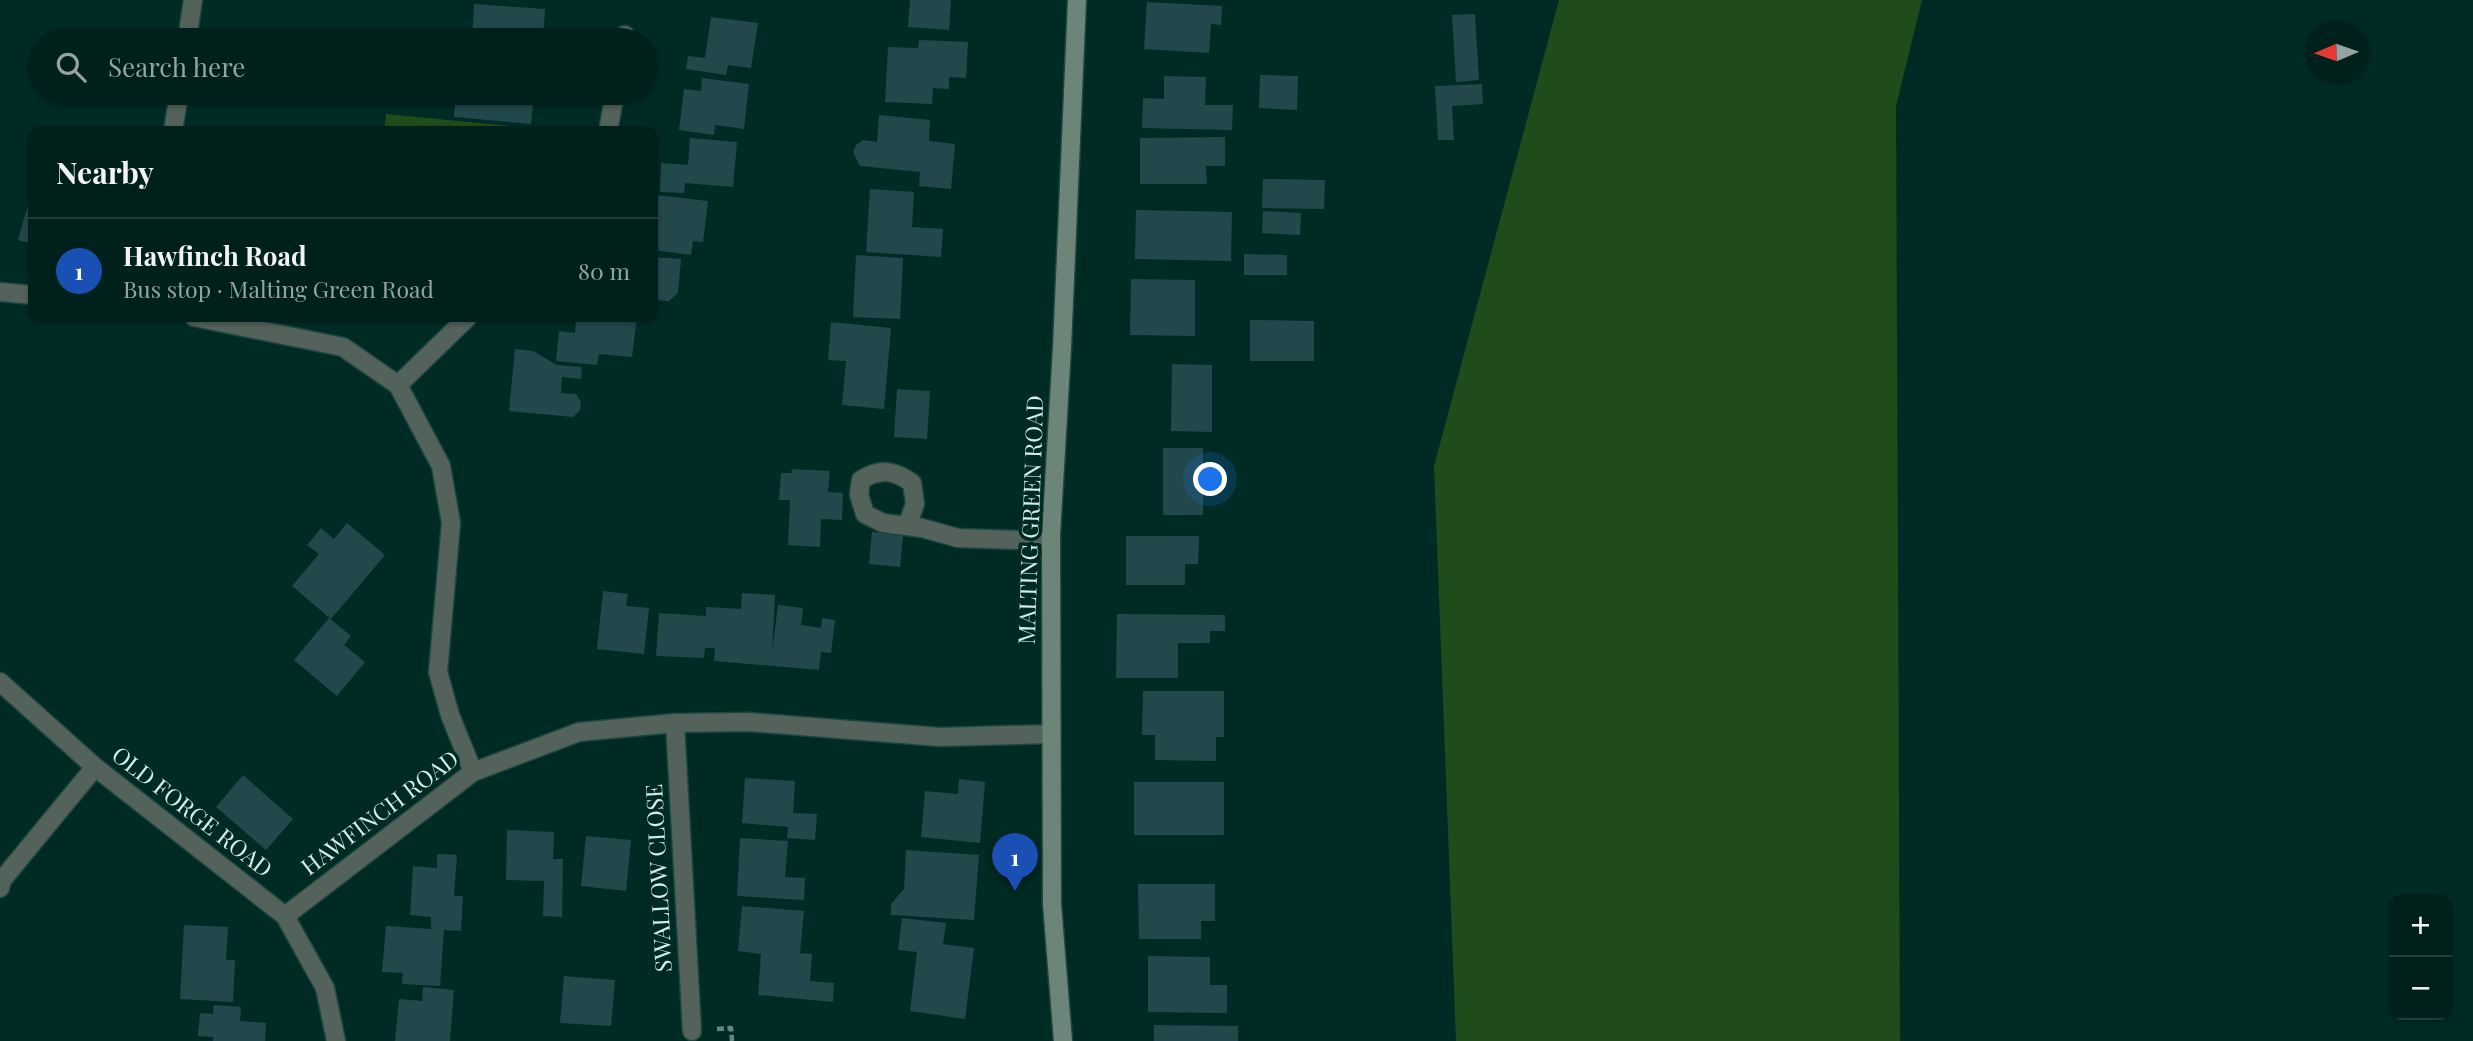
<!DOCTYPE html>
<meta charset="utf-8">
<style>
:root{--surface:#00201c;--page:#0a2825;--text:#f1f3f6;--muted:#95a3a3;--line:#223e3b;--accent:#a9b0fc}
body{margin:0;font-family:"Playfair Display",serif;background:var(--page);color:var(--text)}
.controls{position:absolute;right:21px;bottom:21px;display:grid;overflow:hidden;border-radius:14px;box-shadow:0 2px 5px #0004}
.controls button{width:63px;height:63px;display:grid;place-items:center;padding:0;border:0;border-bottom:2px solid var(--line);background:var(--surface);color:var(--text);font:35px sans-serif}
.compass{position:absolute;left:2305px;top:21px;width:63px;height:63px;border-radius:50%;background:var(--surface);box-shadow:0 2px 5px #0004;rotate:268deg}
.you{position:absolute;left:1211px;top:480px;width:24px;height:24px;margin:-18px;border:5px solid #fff;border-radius:50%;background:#1a73e8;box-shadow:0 0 0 10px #1a73e833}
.badge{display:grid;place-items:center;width:46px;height:46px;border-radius:50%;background:var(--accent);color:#fff;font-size:23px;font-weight:700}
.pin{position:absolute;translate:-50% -58px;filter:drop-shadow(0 2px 4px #0008)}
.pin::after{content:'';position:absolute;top:37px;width:24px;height:21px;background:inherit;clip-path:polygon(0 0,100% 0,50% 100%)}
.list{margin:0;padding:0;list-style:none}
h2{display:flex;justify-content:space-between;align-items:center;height:91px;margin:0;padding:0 28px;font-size:30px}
h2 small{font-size:23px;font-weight:400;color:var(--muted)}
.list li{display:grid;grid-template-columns:46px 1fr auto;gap:21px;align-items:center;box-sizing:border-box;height:105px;padding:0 28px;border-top:2px solid var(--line)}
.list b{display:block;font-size:26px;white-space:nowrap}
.list p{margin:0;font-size:23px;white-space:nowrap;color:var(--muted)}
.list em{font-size:23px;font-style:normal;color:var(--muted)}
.icon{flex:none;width:38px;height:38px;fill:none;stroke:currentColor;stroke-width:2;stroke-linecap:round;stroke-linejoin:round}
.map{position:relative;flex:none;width:2473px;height:1041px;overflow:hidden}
.search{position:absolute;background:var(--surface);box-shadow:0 2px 5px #0004;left:28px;top:28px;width:630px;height:77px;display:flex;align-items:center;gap:18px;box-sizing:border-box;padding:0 24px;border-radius:38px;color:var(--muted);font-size:26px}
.panel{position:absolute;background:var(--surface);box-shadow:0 2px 5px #0004;left:28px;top:126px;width:630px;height:196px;border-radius:14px}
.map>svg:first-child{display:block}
.green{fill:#1f4c1a}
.building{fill:#22484b}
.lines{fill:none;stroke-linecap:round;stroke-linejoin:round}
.lane-casing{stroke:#1e4640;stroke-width:21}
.street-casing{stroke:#1e4640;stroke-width:21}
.secondary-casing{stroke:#1e4640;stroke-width:21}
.path{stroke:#668782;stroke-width:4.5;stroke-dasharray:7 3.5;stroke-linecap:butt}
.lane{stroke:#53625a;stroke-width:18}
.street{stroke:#53625a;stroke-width:18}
.secondary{stroke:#6d8578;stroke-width:18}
.labels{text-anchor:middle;stroke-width:7;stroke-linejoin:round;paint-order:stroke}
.street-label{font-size:23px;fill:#d6ece7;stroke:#002b25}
</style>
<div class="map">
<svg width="2473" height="1041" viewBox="0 0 2473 1041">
<rect width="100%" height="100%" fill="#002b25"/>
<!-- green -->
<g class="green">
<path d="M1559,0H1922L1896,106L1900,1041H1456L1434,466Z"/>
<path d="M386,114L530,128L538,131H384Z"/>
</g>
<!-- building -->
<g class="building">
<path d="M910,0H951L949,30L908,27Z"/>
<path d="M1147,2L1222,6L1221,25L1211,24L1209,53L1144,49Z"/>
<path d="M474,4L545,9L543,40H472Z"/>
<path d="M1475,14L1479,80L1456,82L1452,15Z"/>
<path d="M711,17L758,23L751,68L728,65L726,75L686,69L688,56L705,58Z"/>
<path d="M919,40L968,42L966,78L949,77V89L933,88L932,104L885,102L888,47L918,48Z"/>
<path d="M1260,75L1298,76L1297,110L1259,108Z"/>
<path d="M1164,76L1206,77L1205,105H1233L1232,130L1142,128L1143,98L1164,99Z"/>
<path d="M702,78L749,84L744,129L715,125L714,135L679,130L684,89L701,91Z"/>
<path d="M1482,84L1483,104L1452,106L1454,140H1438L1435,86Z"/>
<path d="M456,93H534L531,124L454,117Z"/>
<path d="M879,115L930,120L929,141L955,144L951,189L919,186L920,172L860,166L853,152L856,145L863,140L877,142Z"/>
<path d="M1225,137V166H1206L1207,184H1140V138Z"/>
<path d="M690,138L737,142L733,187L685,183L684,193L660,192L661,163L688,165Z"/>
<path d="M1263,179L1325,180L1324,209L1262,208Z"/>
<path d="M870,189L914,192L912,227L943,229L941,257L866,252Z"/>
<path d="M656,195L708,201L703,242L693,241L691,255L653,250Z"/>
<path d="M30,198L33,199V244L18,240Z"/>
<path d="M1136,210L1232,212L1231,261L1135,259Z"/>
<path d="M1263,211L1301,213L1300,235L1262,233Z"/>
<path d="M1244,254L1287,255V275H1244Z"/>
<path d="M856,255L903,258L900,319L853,317Z"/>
<path d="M653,257L681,259L678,293L669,301L653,300Z"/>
<path d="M1131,279L1195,280V336L1130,335Z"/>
<path d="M576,317H637L632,357L599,354L597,365L556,361L559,331L575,333Z"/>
<path d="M1250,320L1314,321V361H1250Z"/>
<path d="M831,322L891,328L884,409L842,405L846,361L828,360Z"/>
<path d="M515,349L533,351L557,365L582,367L581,379L562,377L561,393L576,394L581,402L580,410L573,417L509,411Z"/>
<path d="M1172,364L1212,365V432L1171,431Z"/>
<path d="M897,389L930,391L927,439L894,437Z"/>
<rect x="1163" y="448" width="40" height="67"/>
<path d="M792,469L830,471L828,492L843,493L842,520L821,519L820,547L788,545L790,500H779L781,473H791Z"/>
<path d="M347,523L385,555L331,619L292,586L319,554L307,545L321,528L334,539Z"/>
<path d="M872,532L903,535L900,567L869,564Z"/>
<path d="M1126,536H1199L1198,564H1185V585H1126Z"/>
<path d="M603,591L628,594L626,606L649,608L644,654L597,649Z"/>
<path d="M742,593L775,595L772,653L778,605L803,608L801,625L821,628L822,618L835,620L831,653L821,652L819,670L714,661L715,648H705L704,658L656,656L659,613L706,616V607L741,609Z"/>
<path d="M1117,614L1225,615V631H1210V643H1178V678H1116Z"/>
<path d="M329,618L351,636L344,645L365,662L337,696L294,660Z"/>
<path d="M1143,691H1224V737H1216V761L1155,760V735H1142Z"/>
<path d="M243,775L293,819L266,850L216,807Z"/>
<path d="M745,778L795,781L793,813L817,814L815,840L787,838L788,827L742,823Z"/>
<path d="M959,779L985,782L980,843L921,837L925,791L958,794Z"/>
<rect x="1134" y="782" width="90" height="53"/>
<path d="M507,830L554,832L553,859H563L562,917L543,916L544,881L506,880Z"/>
<path d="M586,836L631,840L626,891L581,886Z"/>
<path d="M740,838L788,841L785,877L805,878L804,900L737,896Z"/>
<path d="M906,850L979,855L974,920L891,915V904L904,889Z"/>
<path d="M437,854L457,855L454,896H463L461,931L444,930L440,986L402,984L403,973L382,972L386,926L431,929V917L410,915L413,866L437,868Z"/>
<path d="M1138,884H1215V921H1201V939H1139Z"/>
<path d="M742,906L804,911L800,953L812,954L810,981L834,983L833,1002L758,995L761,954L738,951Z"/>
<path d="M902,918L946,923L943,944L974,948L965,1019L910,1011L917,952L898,950Z"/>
<path d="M184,925L228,927L226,960H235L233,1002L180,999Z"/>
<path d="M1148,956L1210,957V985H1227V1013L1148,1012Z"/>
<path d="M564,976L615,980L611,1026L560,1023Z"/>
<path d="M423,987L454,990L450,1041H395L399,999L422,1001Z"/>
<path d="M214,1005L241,1007L240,1021L266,1023L265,1041H213V1037L198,1036L200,1013L213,1014Z"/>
<path d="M1154,1025L1238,1026V1041H1154Z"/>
</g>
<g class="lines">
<defs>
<path id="lane" d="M907,526L915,504L912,483C894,470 880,468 861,480L859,495L865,514L883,523L922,528L958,538L1051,541"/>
<g id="street">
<path d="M187,40L193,0"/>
<path d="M625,40V35"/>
<path d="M173,131L179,93"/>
<path d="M608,131L615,93"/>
<path d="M0,292L33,295"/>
<path d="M194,317L343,347L398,385L441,466L451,523L438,672L450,715L473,772"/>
<path d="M398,385L468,317"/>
<path d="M0,682L95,767L285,916L325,988L336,1041"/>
<path d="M675,723L692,1031"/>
<path d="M0,888L2,880L95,767"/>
<path d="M285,916L473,772L579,732L675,723L749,722L940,737L1050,734"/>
</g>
<path id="secondary" d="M1063,1041L1052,904L1051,535L1062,348L1077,0"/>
</defs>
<!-- lane casing -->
<use href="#lane" class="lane-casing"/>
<!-- street casing -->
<use href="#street" class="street-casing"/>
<!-- secondary casing -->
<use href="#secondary" class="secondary-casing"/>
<!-- path -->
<path class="path" d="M717,1029L731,1028L732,1041"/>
<!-- lane -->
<use href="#lane" class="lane"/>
<!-- street -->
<use href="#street" class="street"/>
<!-- secondary -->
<use href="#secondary" class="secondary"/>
</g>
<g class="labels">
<!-- street labels -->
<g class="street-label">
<text transform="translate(1031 520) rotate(-88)" y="8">MALTING GREEN ROAD</text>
<text transform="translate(192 812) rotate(38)" y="8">OLD FORGE ROAD</text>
<text transform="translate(380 813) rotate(-37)" y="8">HAWFINCH ROAD</text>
<text transform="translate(659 878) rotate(-93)" y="8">SWALLOW CLOSE</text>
</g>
</g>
</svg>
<div class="controls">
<button>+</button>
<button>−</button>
</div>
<svg class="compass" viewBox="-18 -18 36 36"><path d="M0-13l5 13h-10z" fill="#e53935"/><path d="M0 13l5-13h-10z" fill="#95a3a3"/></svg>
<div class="you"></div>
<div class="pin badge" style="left:1015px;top:891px;background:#1a4fb4">1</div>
<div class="search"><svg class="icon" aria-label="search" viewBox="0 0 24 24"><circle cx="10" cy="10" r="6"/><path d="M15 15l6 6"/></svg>Search here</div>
<section class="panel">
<h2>Nearby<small></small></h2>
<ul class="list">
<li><span class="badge" style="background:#1a4fb4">1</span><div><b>Hawfinch Road</b><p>Bus stop · Malting Green Road</p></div><em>80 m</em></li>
</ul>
</section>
</div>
